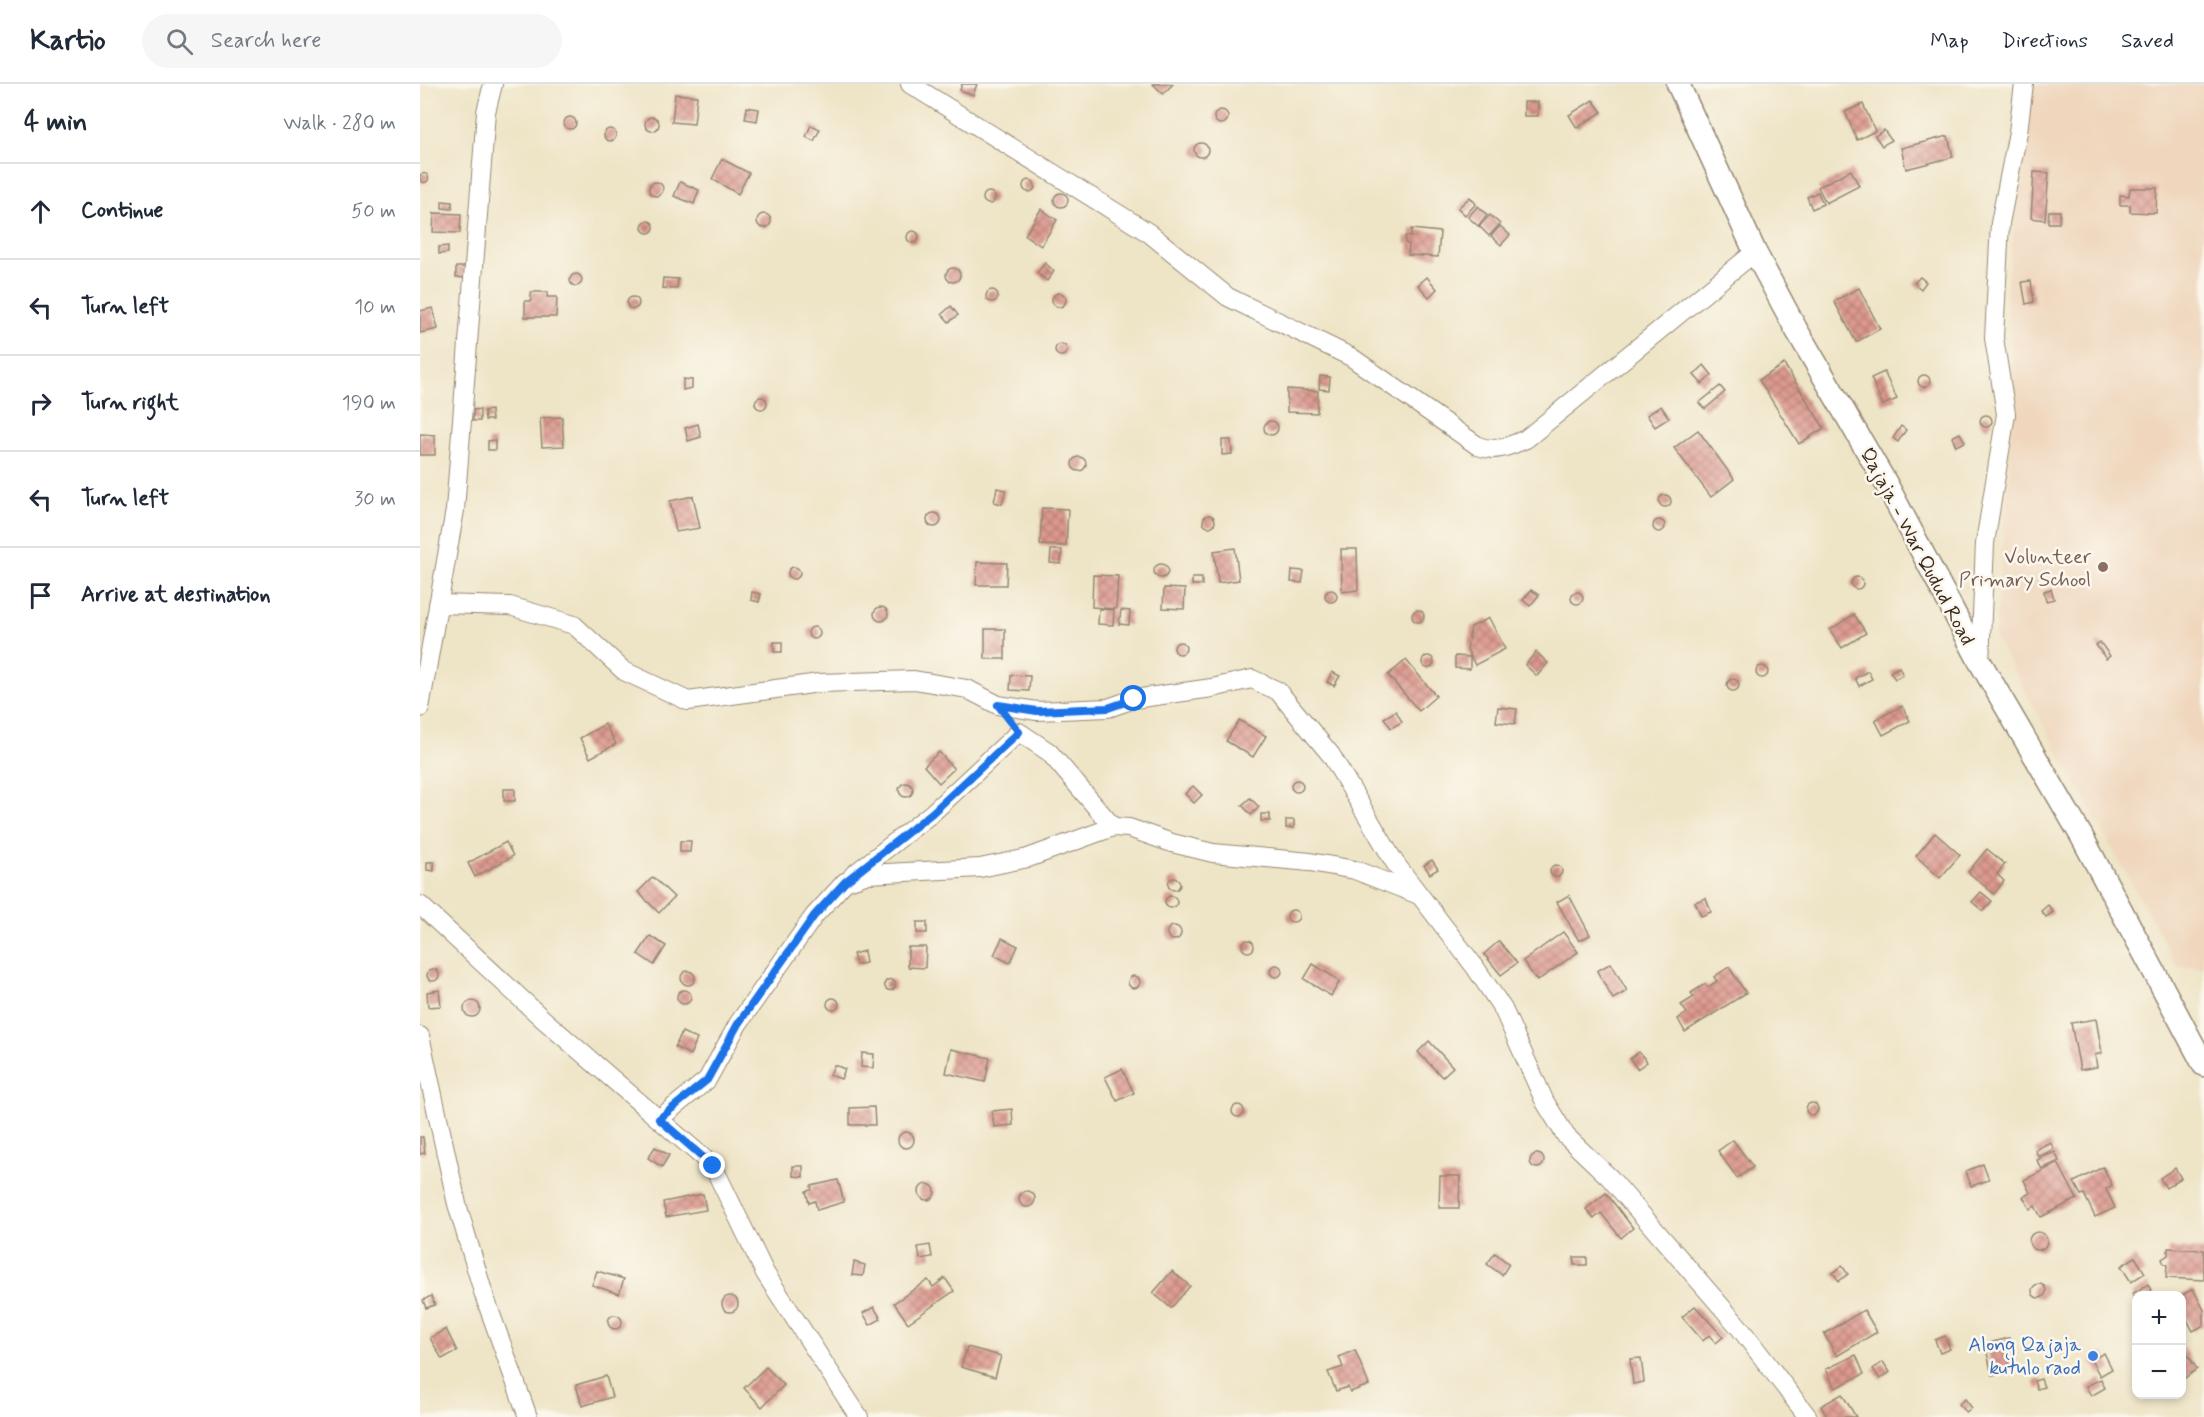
<!DOCTYPE html>
<meta charset="utf-8">
<style>
body{margin:0;font-family:Mynerve,sans-serif;background:#f6f6f7;color:#1f2937}
.controls{position:absolute;right:18px;bottom:18px;display:grid;overflow:hidden;border-radius:12px;box-shadow:0 3px 9px #0003}
.controls button{width:54px;height:54px;display:grid;place-items:center;padding:0;border:0;border-bottom:2px solid #e0e1e3;background:#fff;color:#1f2937;font:30px sans-serif}
.stop{position:absolute;width:18px;height:18px;margin:-14px;border:4px solid #1a73e8;border-radius:50%;background:#fff}
.stop.end{background:#1a73e8;border-color:#fff;box-shadow:0 2px 6px #0008}
.list{margin:0;padding:0;list-style:none}
h2{display:flex;justify-content:space-between;align-items:center;height:78px;margin:0;padding:0 24px;font-size:26px}
h2 small{font-size:20px;font-weight:400;color:#747a83}
.list li{display:grid;grid-template-columns:39px 1fr auto;gap:18px;align-items:center;box-sizing:border-box;height:96px;padding:0 24px;border-top:2px solid #e0e1e3}
.list b{display:block;font-size:22px;white-space:nowrap}
.list em{font-size:20px;font-style:normal;color:#747a83}
.icon{flex:none;width:33px;height:33px;fill:none;stroke:currentColor;stroke-width:2;stroke-linecap:round;stroke-linejoin:round}
.map{position:relative;flex:none;width:1784px;height:1333px;overflow:hidden}
header{display:flex;align-items:center;gap:36px;box-sizing:border-box;height:84px;padding:0 30px;background:#fff;border-bottom:2px solid #e0e1e3}
header strong{font-size:28px}
nav{display:flex;gap:33px;margin-inline-start:auto;font-size:21px}
.search{width:420px;height:54px;background:#f6f6f7;display:flex;align-items:center;gap:15px;box-sizing:border-box;padding:0 21px;border-radius:33px;color:#747a83;font-size:22px}
main{display:flex}
aside{flex:1;background:#fff}
.map>svg:first-child{display:block}
.built{fill:#efd6bc}
.building{fill:url(#building-cross-hatch)}
.lines{fill:none;stroke-linecap:round;stroke-linejoin:round}
.minor-casing{stroke:#948772;stroke-width:20}
.tertiary-casing{stroke:#948772;stroke-width:25}
.minor{stroke:#fff;stroke-width:18}
.tertiary{stroke:#fff;stroke-width:22}
.route{stroke:#1a73e8;stroke-width:8}
.education-dot{fill:#8d6e63;stroke:#fbf7ec;stroke-width:2}
.shop-dot{fill:#3f7fe0;stroke:#fbf7ec;stroke-width:2}
.labels{text-anchor:middle;stroke-width:5;stroke-linejoin:round;paint-order:stroke}
.street-label{font-size:20px;fill:#3b2a1e;stroke:#fbf7ec}
.education-label{font-size:20px;fill:#785e54;stroke:#fbf7ec;text-anchor:end}
.shop-label{font-size:20px;fill:#366cbe;stroke:#fbf7ec;text-anchor:end}
</style>
<header>
<strong>Kartio</strong>
<div class="search"><svg class="icon" aria-label="search" viewBox="0 0 24 24"><circle cx="10" cy="10" r="6"/><path d="M15 15l6 6"/></svg>Search here</div>
<nav><a>Map</a><a>Directions</a><a>Saved</a></nav>
</header>
<main>
<aside>
<h2>4 min<small>Walk · 280 m</small></h2>
<ul class="list">
<li><svg class="icon" aria-label="ahead" viewBox="0 0 24 24"><path d="M12 20V5M6 11l6-6 6 6"/></svg><div><b>Continue</b></div><em>50 m</em></li>
<li><svg class="icon" aria-label="left" viewBox="0 0 24 24"><path d="M17 20v-9H6M10 6l-5 5 5 5"/></svg><div><b>Turn left</b></div><em>10 m</em></li>
<li><svg class="icon" aria-label="right" viewBox="0 0 24 24"><path d="M7 20v-9h11M14 6l5 5-5 5"/></svg><div><b>Turn right</b></div><em>190 m</em></li>
<li><svg class="icon" aria-label="left" viewBox="0 0 24 24"><path d="M17 20v-9H6M10 6l-5 5 5 5"/></svg><div><b>Turn left</b></div><em>30 m</em></li>
<li><svg class="icon" aria-label="arrive" viewBox="0 0 24 24"><path d="M6 21V4h12l-3 4 3 4H6"/></svg><div><b>Arrive at destination</b></div></li>
</ul>
</aside>
<div class="map">
<svg width="1784" height="1333" viewBox="0 0 1784 1333">
<defs>
<pattern id="building-cross-hatch" width="8" height="8" patternUnits="userSpaceOnUse" patternTransform="scale(1.5)"><rect width="8" height="8" fill="#dd998f"/><path d="M0 0l8 8M0 8l8-8" fill="none" stroke="#b47d74"/></pattern>
</defs>
<rect width="100%" height="100%" fill="#fbf7ec"/>
<filter id="ink" filterUnits="userSpaceOnUse"><feTurbulence type="fractalNoise" baseFrequency=".0167" numOctaves="2"/><feDisplacementMap in="SourceGraphic" scale="12" xChannelSelector="R" yChannelSelector="G"/><feConvolveMatrix kernelMatrix="1 2 1 2 8 2 1 2 1" color-interpolation-filters="sRGB"/></filter>
<filter id="wash" filterUnits="userSpaceOnUse"><feTurbulence type="fractalNoise" baseFrequency=".008" numOctaves="4" result="noise"/><feDisplacementMap in="SourceGraphic" scale="24" xChannelSelector="R" yChannelSelector="G"/><feGaussianBlur stdDeviation="1.35" result="paint"/><feColorMatrix in="noise" values="0 0 0 0 0 0 0 0 0 0 0 0 0 0 0 0 0 1.4 0 .05"/><feComposite in="paint" operator="in"/></filter>
<g filter="url(#wash)">
<rect width="100%" height="100%" fill="#eee4c6"/>
<path class="built" d="M1614,0H1784V883H1758L1575,553L1587,412L1593,276L1586,209L1593,147Z"/>
<g id="blocks">
<g class="building">
<path d="M542,0H557L553,11L540,6Z"/>
<path d="M733,0H753L743,10Z"/>
<path d="M255,10L277,12L274,40L252,38Z"/>
<path d="M1173,16L1182,28L1157,44L1149,31Z"/>
<rect x="1104" y="18" width="14" height="14"/>
<path d="M1443,20L1455,47L1437,56L1425,28Z"/>
<path d="M327,23L339,25L337,37L325,35Z"/>
<circle cx="801" cy="33" r="7"/>
<circle cx="232" cy="40" r="7"/>
<circle cx="150" cy="39" r="6"/>
<path d="M391,41L400,45L394,57L386,53Z"/>
<circle cx="190" cy="51" r="6"/>
<path d="M1464,46L1471,56L1462,62L1455,52Z"/>
<path d="M1528,52L1533,73L1486,85L1481,64Z"/>
<circle cx="781" cy="66" r="7"/>
<path d="M302,75L329,89L318,110L292,95Z"/>
<path d="M1431,86L1439,102L1406,119L1398,103Z"/>
<path d="M1614,88L1629,89L1625,136L1611,134Z"/>
<circle cx="4" cy="94" r="4.5"/>
<circle cx="609" cy="102" r="6"/>
<circle cx="236" cy="105" r="7"/>
<path d="M260,98L279,106L274,120L254,112Z"/>
<path d="M1710,104H1737L1736,129L1710,128V121H1700V111L1709,112Z"/>
<circle cx="569" cy="114" r="6"/>
<path d="M1398,108L1403,120L1392,125L1387,113Z"/>
<circle cx="641" cy="116" r="7"/>
<path d="M1050,113L1056,120L1045,131L1038,124Z"/>
<path d="M22,117L32,118V125L22,124Z"/>
<path d="M1058,122L1067,131L1058,142L1048,133Z"/>
<path d="M621,125L637,136L621,162L605,151Z"/>
<path d="M1629,127H1640L1639,139H1628Z"/>
<path d="M14,129L41,130L40,149L13,148Z"/>
<circle cx="344" cy="137" r="7"/>
<path d="M1070,131L1080,140L1069,152L1059,142Z"/>
<circle cx="228" cy="143" r="6"/>
<path d="M1080,142L1090,151L1081,161L1071,152Z"/>
<path d="M991,145L1020,148L1018,173L988,171L989,160L985,159V152L991,153Z"/>
<circle cx="493" cy="153" r="6"/>
<path d="M28,162V169L19,170V163Z"/>
<path d="M625,179L634,187L627,197L617,189Z"/>
<path d="M36,183H45V194L36,193Z"/>
<circle cx="533" cy="191" r="7"/>
<circle cx="156" cy="196" r="6"/>
<path d="M1007,193L1017,205L1009,213L998,201Z"/>
<path d="M1500,193L1506,198L1501,205L1494,199Z"/>
<path d="M243,194L258,195L257,205L242,204Z"/>
<path d="M1611,197L1614,218L1606,220L1602,198Z"/>
<path d="M1439,204L1460,245L1436,258L1414,217Z"/>
<circle cx="572" cy="212" r="6"/>
<path d="M111,208H128L127,213H137L136,233H105V217H111Z"/>
<circle cx="639" cy="216" r="7"/>
<circle cx="213" cy="219" r="6"/>
<path d="M531,222L538,231L529,238L522,230Z"/>
<path d="M13,224L18,245L0,249V227Z"/>
<circle cx="641" cy="266" r="6"/>
<path d="M1364,280L1404,344L1379,360L1339,296Z"/>
<path d="M1284,281L1292,291L1282,300L1274,291Z"/>
<path d="M1464,288L1477,315L1463,321L1451,294Z"/>
<circle cx="1504" cy="297" r="6"/>
<path d="M900,292L910,293L909,306L899,305Z"/>
<path d="M263,295L272,296V304L263,306Z"/>
<path d="M1300,302L1305,308L1285,325L1279,319Z"/>
<path d="M867,305L898,307L897,329L867,328Z"/>
<circle cx="341" cy="319" r="6"/>
<path d="M1241,322L1249,334L1235,343L1227,331Z"/>
<path d="M60,325V337H53V326Z"/>
<path d="M71,326L72,336H65L64,327Z"/>
<circle cx="1566" cy="337" r="6"/>
<path d="M142,333L144,362L122,363L120,334Z"/>
<circle cx="851" cy="344" r="7"/>
<path d="M278,340L281,353L268,357L265,344Z"/>
<path d="M1481,342L1486,346L1478,358L1473,354Z"/>
<path d="M1278,346L1314,395L1291,413L1254,364Z"/>
<path d="M1540,349L1545,358L1536,362L1532,353Z"/>
<path d="M0,350L15,351V371H0Z"/>
<path d="M75,356V366H68V357Z"/>
<path d="M802,356H811L812,370L802,371Z"/>
<circle cx="659" cy="380" r="7"/>
<path d="M577,404L586,406L582,420L574,418Z"/>
<circle cx="1245" cy="417" r="6"/>
<path d="M273,412L280,444L256,448L250,417Z"/>
<path d="M622,424L648,425L646,462L620,461Z"/>
<circle cx="514" cy="436" r="7"/>
<circle cx="789" cy="437" r="6"/>
<circle cx="1239" cy="442" r="6"/>
<path d="M815,464L819,496L798,499L794,467Z"/>
<path d="M921,465H937L938,506L922,508Z"/>
<path d="M631,466H642L641,480L630,479Z"/>
<path d="M557,478L587,479L586,501H556Z"/>
<circle cx="741" cy="487" r="7"/>
<circle cx="374" cy="489" r="6"/>
<path d="M872,486L884,487L882,499L871,498Z"/>
<path d="M673,491L698,492L696,525L672,523Z"/>
<circle cx="1437" cy="499" r="6"/>
<rect x="772" y="494" width="10" height="7"/>
<path d="M744,504L765,505L764,525L743,524Z"/>
<path d="M1631,505L1634,515L1626,517L1624,507Z"/>
<path d="M1111,506L1119,511L1110,522L1103,516Z"/>
<circle cx="911" cy="512" r="6"/>
<path d="M332,508L341,510L339,518L331,516Z"/>
<circle cx="1157" cy="514" r="6"/>
<circle cx="461" cy="530" r="7"/>
<path d="M679,525L694,526L693,541L678,540Z"/>
<circle cx="998" cy="532" r="6"/>
<path d="M701,526L710,527L709,541L699,540Z"/>
<path d="M1434,530L1446,549L1422,564L1410,546Z"/>
<path d="M1069,534L1085,565L1055,581L1047,565L1051,543Z"/>
<circle cx="394" cy="549" r="6"/>
<rect x="565" y="545" width="20" height="30"/>
<circle cx="760" cy="564" r="6"/>
<rect x="354" y="558" width="8" height="10"/>
<path d="M1680,558L1690,572L1686,575L1676,561Z"/>
<path d="M1116,568L1128,579L1117,592L1105,581Z"/>
<path d="M1035,572L1050,573V585L1035,584Z"/>
<circle cx="1008" cy="578" r="6"/>
<path d="M986,576L1016,612L999,627L968,591Z"/>
<circle cx="1342" cy="588" r="6"/>
<path d="M1479,583L1483,591L1475,595L1470,588Z"/>
<path d="M1448,587L1452,595L1439,602L1435,594Z"/>
<path d="M912,588L920,592L914,602L907,598Z"/>
<path d="M591,591L610,592L609,607L590,606Z"/>
<circle cx="1313" cy="601" r="6"/>
<path d="M1482,622L1490,637L1463,651L1455,636Z"/>
<path d="M1078,623L1097,625L1095,640L1076,638Z"/>
<path d="M976,627L982,638L971,644L964,634Z"/>
<path d="M819,636L846,652L833,673L806,657Z"/>
<path d="M185,640L196,660L170,674L160,654Z"/>
<path d="M519,668L534,685L519,699L504,682Z"/>
<circle cx="877" cy="702" r="6"/>
<circle cx="486" cy="706" r="7"/>
<path d="M773,702L782,711L774,719L765,710Z"/>
<rect x="84" y="705" width="11" height="12"/>
<path d="M830,714L839,723L831,731L822,721Z"/>
<rect x="841" y="730" width="9" height="7"/>
<rect x="866" y="736" width="8" height="8"/>
<path d="M1515,749L1540,771L1520,794L1496,772Z"/>
<path d="M260,757H271L270,768H260Z"/>
<path d="M86,758L93,772L55,793L48,779Z"/>
<path d="M1567,765L1585,780L1577,790L1584,797L1574,810L1548,788Z"/>
<path d="M1012,776L1018,785L1010,790L1004,781Z"/>
<path d="M7,778H14V787L7,786Z"/>
<circle cx="1136" cy="787" r="6"/>
<path d="M233,793L254,813L239,829L218,808Z"/>
<circle cx="754" cy="800" r="6"/>
<path d="M1561,808L1572,817L1563,827L1552,818Z"/>
<path d="M1149,811L1170,851L1159,857L1137,818Z"/>
<circle cx="751" cy="818" r="6"/>
<path d="M1286,814L1291,828L1281,832L1275,818Z"/>
<path d="M1628,821L1633,828L1626,833L1621,827Z"/>
<circle cx="873" cy="832" r="6"/>
<rect x="497" y="838" width="10" height="11"/>
<circle cx="754" cy="849" r="7"/>
<path d="M1143,848L1158,868L1117,897L1103,877Z"/>
<path d="M230,852L246,862L234,881L218,870Z"/>
<path d="M582,854L598,862L590,879L574,871Z"/>
<circle cx="828" cy="862" r="6"/>
<path d="M1079,857L1097,879L1081,891L1064,870Z"/>
<path d="M488,863H506L505,884L488,883Z"/>
<path d="M444,867L446,879L436,881L433,870Z"/>
<path d="M1191,879L1207,907L1193,915L1177,887Z"/>
<path d="M893,880L920,897L911,912L884,895Z"/>
<circle cx="856" cy="887" r="6"/>
<path d="M1309,883L1326,909L1265,948L1258,935L1267,929L1261,921L1274,913L1271,909L1285,900L1288,903L1297,897L1294,893Z"/>
<circle cx="13" cy="891" r="6"/>
<circle cx="268" cy="894" r="7"/>
<circle cx="714" cy="898" r="6"/>
<circle cx="470" cy="901" r="5.5"/>
<circle cx="264" cy="913" r="7"/>
<path d="M19,906L21,922L8,923L7,908Z"/>
<circle cx="413" cy="920" r="6"/>
<circle cx="52" cy="925" r="8"/>
<path d="M1676,935L1682,969L1675,971L1677,983L1660,986L1651,939Z"/>
<path d="M262,948L277,955L270,971L255,963Z"/>
<path d="M1009,957L1033,983L1022,993L998,968Z"/>
<path d="M531,965L570,974L565,998L526,989Z"/>
<path d="M1219,968L1227,978L1217,985L1210,975Z"/>
<path d="M442,969L454,970L453,984L441,983Z"/>
<path d="M414,981L425,985L421,995L410,991Z"/>
<path d="M702,985L714,1009L697,1017L685,993Z"/>
<circle cx="1392" cy="1025" r="6"/>
<circle cx="818" cy="1027" r="6"/>
<path d="M454,1023L455,1041H430V1024Z"/>
<path d="M592,1025L593,1041L574,1043L572,1027Z"/>
<circle cx="486" cy="1056" r="8"/>
<path d="M0,1053H3L5,1069L0,1070Z"/>
<path d="M1313,1056L1333,1083L1317,1094L1298,1067Z"/>
<path d="M1630,1058L1634,1065L1619,1073L1615,1066Z"/>
<path d="M235,1063L249,1071L242,1083L228,1074Z"/>
<path d="M1635,1068L1639,1077L1622,1085L1617,1076Z"/>
<circle cx="1117" cy="1077" r="7"/>
<path d="M1638,1079L1657,1115L1621,1133L1615,1122L1610,1125L1603,1113L1610,1109L1604,1096Z"/>
<path d="M1563,1080L1569,1096L1551,1102L1546,1087Z"/>
<path d="M373,1082H383V1093L373,1092Z"/>
<path d="M1683,1083L1692,1101L1686,1105L1695,1124L1675,1133L1664,1110L1661,1111L1654,1098Z"/>
<path d="M1755,1084L1761,1094L1746,1104L1740,1094Z"/>
<path d="M1020,1092H1040L1039,1124H1019Z"/>
<path d="M418,1096L424,1118L397,1126L395,1117L389,1119L386,1107L392,1106L391,1102Z"/>
<circle cx="507" cy="1108" r="8"/>
<circle cx="607" cy="1115" r="8"/>
<path d="M1186,1109L1213,1144L1201,1154L1181,1129L1174,1135L1166,1125Z"/>
<path d="M283,1110L286,1126L246,1133L243,1118Z"/>
<circle cx="1618" cy="1157" r="9"/>
<path d="M510,1161L512,1173L500,1175L498,1163Z"/>
<path d="M1748,1164L1784,1166V1196L1746,1194L1747,1181L1744,1180L1742,1175L1748,1171Z"/>
<path d="M1075,1169L1089,1180L1082,1191L1067,1180Z"/>
<rect x="1154" y="1173" width="13" height="8"/>
<path d="M1715,1173L1725,1189L1711,1198L1701,1182Z"/>
<path d="M434,1178L445,1181L443,1192L432,1191Z"/>
<path d="M1422,1182L1428,1190L1419,1197L1413,1189Z"/>
<path d="M177,1187L204,1195L199,1210L172,1201Z"/>
<path d="M752,1187L770,1202L751,1224L733,1209Z"/>
<path d="M525,1194L534,1207L488,1239L474,1219L508,1196L513,1203Z"/>
<path d="M1728,1200L1734,1212H1716V1218L1712,1210Z"/>
<circle cx="1619" cy="1207" r="7"/>
<path d="M1773,1205L1784,1226V1241L1773,1247L1762,1226V1211Z"/>
<path d="M11,1212L15,1221L6,1224L3,1216Z"/>
<circle cx="310" cy="1220" r="8"/>
<path d="M1275,1222L1303,1253L1296,1259L1289,1251L1283,1257L1262,1233Z"/>
<path d="M454,1223L461,1235L450,1241L443,1229Z"/>
<path d="M1444,1226L1457,1248L1417,1272L1404,1250Z"/>
<circle cx="195" cy="1238" r="7"/>
<path d="M26,1245L37,1267L22,1275L10,1254Z"/>
<path d="M1525,1252L1530,1265L1520,1269L1515,1256Z"/>
<path d="M1589,1254L1597,1285L1572,1291L1565,1260Z"/>
<path d="M1762,1262L1777,1285L1762,1296Z"/>
<path d="M547,1263L581,1272L575,1293L541,1283Z"/>
<path d="M935,1266L949,1301L930,1308L928,1303L916,1307L908,1288L923,1283L919,1273Z"/>
<path d="M1684,1269L1692,1285L1680,1292L1671,1276Z"/>
<path d="M1436,1271L1444,1290L1415,1304L1406,1285Z"/>
<path d="M1221,1274L1224,1298L1213,1300L1210,1275Z"/>
<path d="M1463,1278L1470,1288L1460,1295L1453,1285Z"/>
<path d="M346,1283L364,1301L342,1323L324,1304Z"/>
<path d="M186,1292L192,1313L162,1322L156,1301Z"/>
<path d="M1621,1295L1624,1303L1617,1305L1614,1297Z"/>
<path d="M1681,1295L1685,1304L1671,1312L1666,1302Z"/>
<path d="M1422,1310L1436,1333H1407L1401,1322Z"/>
<path d="M1545,1315L1552,1324L1546,1328L1539,1320Z"/>
</g>
</g>
</g>
<g filter="url(#ink)">
<use href="#blocks" fill-opacity="0" stroke="#948772" stroke-width="1.5"/>
<g class="lines">
<g class="minor-casing">
<g id="minor">
<path d="M490,0L729,149L808,213L931,273L1058,362C1076,369 1089,362 1106,355L1335,168"/>
<path d="M18,520L90,522L154,541L204,587L268,617L399,599L494,596L547,605L578,621L617,627L688,624L714,615L792,604L832,595L858,607L911,671L975,779L1055,883L1083,925L1125,1018L1146,1052L1190,1094L1319,1243L1388,1333"/>
<path d="M1560,578L1565,459L1586,330L1574,254L1580,139L1598,48L1604,0"/>
<path d="M0,624L35,426L66,28L73,0"/>
<path d="M433,791L512,729L599,648L629,668L693,743"/>
<path d="M0,821L124,936L293,1082L345,1189L439,1333"/>
<path d="M0,952L37,1120L64,1211L108,1333"/>
<path d="M239,1035L287,996L318,940L394,832L425,798L448,790L560,784L608,774L693,743L709,744L752,759L793,769L890,778L935,786L999,811"/>
</g>
</g>
<g class="tertiary-casing">
<path id="tertiary" d="M1258,0L1335,168L1376,245L1467,401L1560,578L1662,753L1784,981"/>
</g>
<use href="#minor" class="minor"/>
<use href="#tertiary" class="tertiary"/>
</g>
</g>
<g class="lines" filter="url(#ink)">
<path class="route" d="M293,1082L239,1035L287,996L318,940L394,832L425,798L512,729L599,648L578,621L617,627L688,624L714,615"/>
</g>
<circle class="education-dot" cx="1683" cy="483" r="6"/>
<circle class="shop-dot" cx="1673" cy="1272" r="6"/>
<g class="labels">
<g class="street-label">
<text transform="translate(1498 462) rotate(62)" y="7">Qajaja - War Qudud Road</text>
</g>
<g class="education-label">
<text x="1671" y="479">Volunteer<tspan x="1671" dy="23">Primary School</tspan></text>
</g>
<g class="shop-label">
<text x="1661" y="1267">Along Qajaja<tspan x="1661" dy="23">kutulo raod</tspan></text>
</g>
</g>
</svg>
<div class="controls">
<button>+</button>
<button>−</button>
</div>
<div class="stop" style="left:714px;top:615px"></div>
<div class="stop end" style="left:293px;top:1082px"></div>
</div>
</main>
